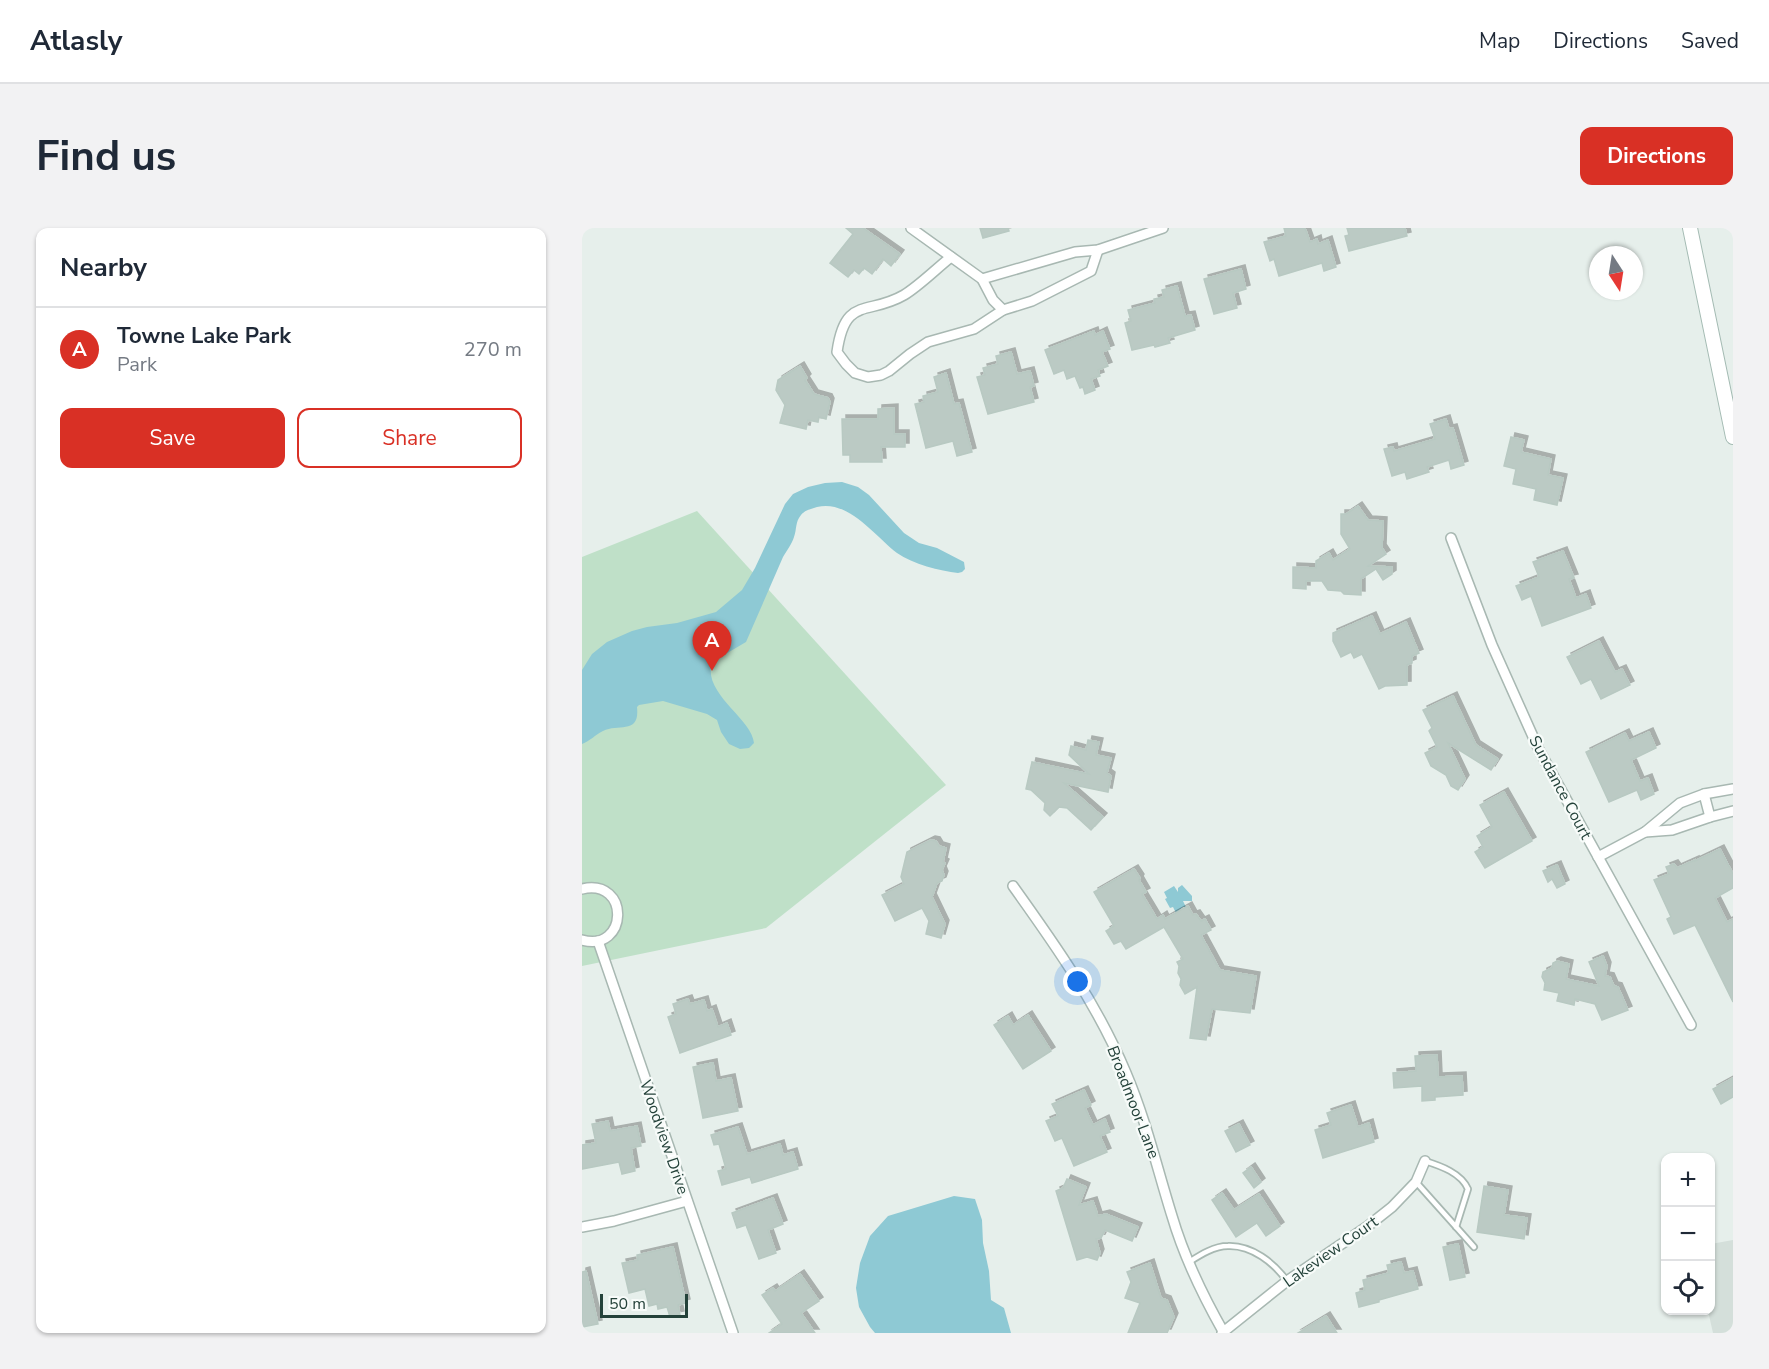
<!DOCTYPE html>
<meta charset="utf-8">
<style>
body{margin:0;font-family:"Nunito Sans",sans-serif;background:#f2f2f3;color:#1f2937}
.controls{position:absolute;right:18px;bottom:18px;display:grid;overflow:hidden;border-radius:12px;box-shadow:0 2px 4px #0004}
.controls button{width:54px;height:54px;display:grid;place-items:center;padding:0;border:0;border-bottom:2px solid #e0e1e3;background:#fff;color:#1f2937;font:30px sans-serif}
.compass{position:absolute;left:1007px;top:18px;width:54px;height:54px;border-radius:50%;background:#fff;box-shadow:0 2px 4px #0004;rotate:168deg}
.scale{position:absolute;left:18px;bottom:15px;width:88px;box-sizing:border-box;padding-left:6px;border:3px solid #24423a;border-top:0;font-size:16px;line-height:21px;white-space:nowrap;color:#24423a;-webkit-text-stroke:4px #f7fbf9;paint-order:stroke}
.you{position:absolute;left:496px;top:754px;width:21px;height:21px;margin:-15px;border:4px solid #fff;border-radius:50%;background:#1a73e8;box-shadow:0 0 0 9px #1a73e833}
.badge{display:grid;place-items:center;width:39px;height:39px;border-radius:50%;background:#d93025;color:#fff;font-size:20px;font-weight:700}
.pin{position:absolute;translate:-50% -50px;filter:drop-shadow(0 2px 3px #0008)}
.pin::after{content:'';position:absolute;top:32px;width:21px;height:18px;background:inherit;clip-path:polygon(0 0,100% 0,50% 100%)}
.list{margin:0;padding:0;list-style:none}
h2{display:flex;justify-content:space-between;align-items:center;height:78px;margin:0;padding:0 24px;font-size:26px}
h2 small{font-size:20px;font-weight:400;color:#747a83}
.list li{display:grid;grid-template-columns:39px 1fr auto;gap:18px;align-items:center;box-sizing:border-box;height:84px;padding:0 24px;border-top:2px solid #e0e1e3}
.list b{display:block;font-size:22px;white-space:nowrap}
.list p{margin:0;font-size:20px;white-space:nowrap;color:#747a83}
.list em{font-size:20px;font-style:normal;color:#747a83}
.actions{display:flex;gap:12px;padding:18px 24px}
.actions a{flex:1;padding:14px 0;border:2px solid #d93025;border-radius:12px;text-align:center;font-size:21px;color:#d93025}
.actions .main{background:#d93025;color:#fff}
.icon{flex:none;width:33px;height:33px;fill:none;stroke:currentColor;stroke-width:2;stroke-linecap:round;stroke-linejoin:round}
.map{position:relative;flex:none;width:1151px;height:1105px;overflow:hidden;border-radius:12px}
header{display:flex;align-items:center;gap:36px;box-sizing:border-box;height:84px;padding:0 30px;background:#fff;border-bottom:2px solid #e0e1e3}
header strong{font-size:28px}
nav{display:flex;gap:33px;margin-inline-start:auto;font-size:21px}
.intro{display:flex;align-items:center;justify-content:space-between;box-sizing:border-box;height:144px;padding:0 36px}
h1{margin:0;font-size:42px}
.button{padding:15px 27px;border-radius:12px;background:#d93025;color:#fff;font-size:21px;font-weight:700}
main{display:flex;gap:36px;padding:0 36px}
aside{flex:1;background:#fff;border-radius:12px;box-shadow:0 2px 4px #0004}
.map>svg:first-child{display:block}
.built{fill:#d4dfda}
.green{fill:#bfe0c8}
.water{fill:#8ec9d4}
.building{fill:#bbcac4;stroke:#b8c9c2;stroke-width:1.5;filter:url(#shadow)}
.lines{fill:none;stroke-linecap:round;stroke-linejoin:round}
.service-casing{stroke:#a8b8b2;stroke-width:8}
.minor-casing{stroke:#a8b8b2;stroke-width:12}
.secondary-casing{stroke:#a4bbb3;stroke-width:16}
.service{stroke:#fff;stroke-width:4.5}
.minor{stroke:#fff;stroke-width:9}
.secondary{stroke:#fff;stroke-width:14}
.labels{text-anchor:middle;stroke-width:4.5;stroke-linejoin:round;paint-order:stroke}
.street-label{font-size:16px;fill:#24423a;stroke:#f7fbf9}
</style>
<header>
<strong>Atlasly</strong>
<nav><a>Map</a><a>Directions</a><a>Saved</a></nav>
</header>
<div class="intro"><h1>Find us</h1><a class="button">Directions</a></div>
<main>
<aside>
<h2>Nearby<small></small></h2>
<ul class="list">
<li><span class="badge">A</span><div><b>Towne Lake Park</b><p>Park</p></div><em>270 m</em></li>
</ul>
<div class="actions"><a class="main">Save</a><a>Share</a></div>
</aside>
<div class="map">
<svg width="1151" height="1105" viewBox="0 0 1151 1105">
<defs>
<filter id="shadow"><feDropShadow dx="4" dy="-4" stdDeviation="0" flood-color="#0004"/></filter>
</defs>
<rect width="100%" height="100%" fill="#e6efeb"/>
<path class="built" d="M1151,1012V1105H1131L1126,1083L1128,1082L1129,1016Z"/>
<path class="green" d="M115,283L364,557L184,700L0,738V329Z"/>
<g class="water">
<path d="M260,254L276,259L287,267L322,305L337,315L355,320L382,334L383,341L380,344L376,345C358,343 331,336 315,325C293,308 266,271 235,279C229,281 223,282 219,287C213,294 215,301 212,309C210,316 205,322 201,329L164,414L130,434C120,466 170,490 172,515L167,520L158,521L147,516L139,504L135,492L125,486L81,473L57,477L55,479C58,507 37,495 21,503C13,507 8,513 0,516V442L10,426L25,414L50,403L65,399L95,395L134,384L160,362L173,340L203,276L211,266L226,259L243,255Z"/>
<path d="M600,657L610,668V673H601L604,679H601L594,685L591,679L588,680L583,671L585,670L582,664L592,658L596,664V660Z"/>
<path d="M372,968L393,971L400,992L401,1015L407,1043L409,1072L422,1080L429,1105H293L288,1099L277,1079L274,1060L278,1035L288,1008L306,988Z"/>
</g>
<g class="building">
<path d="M264,0H281L318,26L309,38L301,31L290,46L282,40L277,46L272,42L266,49L248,35L271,6Z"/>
<path d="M398,0H426L427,3L401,10Z"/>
<path d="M702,0H723L728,14L735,11L736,16L746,12L754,39L742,43L740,35L697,48L692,31L688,33L682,14L704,8Z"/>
<path d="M765,0H823L825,8L767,23L763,8L767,7Z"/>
<path d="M659,41L664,61L651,65L655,80L632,86L622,51Z"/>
<path d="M595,58L603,88L609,87L613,102L586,110L588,115L573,119L572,117L550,122L543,95L549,93L546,82L573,75L572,71L582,69L580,62Z"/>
<path d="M512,103L513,107L521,103L528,121L520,124L526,138L516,142L518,148L509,151L513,162L503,166L501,159L498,160L493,148L485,151L482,142L472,146L463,122Z"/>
<path d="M429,124L435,146L448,143L452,158L448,159L452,174L406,186L395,149L403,147L401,140L416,136L414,128Z"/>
<path d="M218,138L225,150L223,152L232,166L246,170L248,174L244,191L237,189L236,194L226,192L224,201L198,195L203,177L194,162L196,152Z"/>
<path d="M364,145L372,176L377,175L390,224L375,228L371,213L344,220L333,176L342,174L341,168L356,164L352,149Z"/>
<path d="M312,180V206H323V219H299L300,234H268V227H261L260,191H296V181Z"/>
<path d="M864,191L867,201L871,200L882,237L869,241L867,232L845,239L847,244L825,251L823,244L810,248L802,221L811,219L812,223L853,211L848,196Z"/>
<path d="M929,209L942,212L939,224L969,231L966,247L981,250L975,277L952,272L954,261L931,256L934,241L922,238Z"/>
<path d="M776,278L786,292L801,293L800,320L804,326L786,338L810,339V346L801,352L794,341L779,351V367L762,366L759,363L746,362L740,353H724V361L711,360V339L734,340V333L747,325L751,332L768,321L759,306V286H764Z"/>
<path d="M981,323L992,350L987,351L994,370L1004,366L1009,380L960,398L949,368L940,372L934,358L957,349L951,334Z"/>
<path d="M790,388L798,406L824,394L837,425L830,428V435L825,437V457L803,458L797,461L780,426L772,430L769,424L759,429L751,413V405Z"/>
<path d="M1017,413L1033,444L1040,441L1048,457L1019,471L1009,451L999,456L985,429Z"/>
<path d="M871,468L894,517L916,531L909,542L866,515L883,551L876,562L869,558L864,547L849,538L843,525L855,519L847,503L850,500L841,482Z"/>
<path d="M1067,504L1074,520L1049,532L1058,553L1066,550L1072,566L1059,572L1055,562L1027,574L1004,524L1043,505L1047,513Z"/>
<path d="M506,512L517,514L514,527L529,530L525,545L529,548L526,564L482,555L521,589L509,602L485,580L477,579L468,588L462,582L463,575L449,562L444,561L450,534L507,546L487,527L489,518L504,522Z"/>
<path d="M922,564L950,613L903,640L893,624L901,619L895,608L910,599L898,577Z"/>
<path d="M349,612L354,613L357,618L364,620L361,634L363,635L360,642L362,647L360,653L355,655L350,669L363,696L359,710L344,706L347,693L340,680L313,693L300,667L322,656L319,649L325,624Z"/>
<path d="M1138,621L1151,646V660L1133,670L1145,694L1151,691V774L1113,697L1092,706L1085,691L1089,689L1072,652L1087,646L1084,639L1092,636L1095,640L1113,632V633Z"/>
<path d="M975,637L983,656L975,660L970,651L966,654L961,643Z"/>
<path d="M552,641L558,650L557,652L564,664L560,666L575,691L581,687L583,691L606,678L611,687L614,686L619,693L623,691L629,702L619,707L638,742L674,748L668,785L630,781L624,812L608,810L615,759L603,766L598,757L599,751L596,745L597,738L595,734L601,731L582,699L544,721L539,713L532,716L524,703L532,698L512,664Z"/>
<path d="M1021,728L1025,738L1023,748L1028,749L1032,758L1036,759L1046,782L1020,792L1013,776L993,771L992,777L975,773L977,765L962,762L963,755L960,749L961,744L970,740L971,735L975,733L987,736L984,751L1017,758L1007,734Z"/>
<path d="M106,771L108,776L122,772L125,783L130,781L136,799L145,795L149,807L98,825L86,789L94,786L91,776Z"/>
<path d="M446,787L469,823L441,841L412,797L426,788L431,797Z"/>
<path d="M855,827L856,849L880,848L881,867L853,869V872L840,873V858L812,860L811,845L834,843L833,828Z"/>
<path d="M131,835L134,853L149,850L156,883L121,890L111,839Z"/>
<path d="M1151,850V869L1139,876L1131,861Z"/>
<path d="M502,862L509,877L503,880L511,897L523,891L528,904L518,908L525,924L492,938L480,910L473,913L464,893L476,888L470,876Z"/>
<path d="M769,877L776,899L787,895L792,914L741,930L733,902L749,897L745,885Z"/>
<path d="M26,893L28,903L55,898L59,918L49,920L53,943L40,946L37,934L0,941V917L14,915L10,896Z"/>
<path d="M657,896L668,917L654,924L643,903Z"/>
<path d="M156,899L165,926L198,916L201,927L211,924L216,941L170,955L168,949L140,957L136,943L144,941L137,916L132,917L129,907Z"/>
<path d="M669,939L679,954L672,960L661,945Z"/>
<path d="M485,951L504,959L497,977L511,973L516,988L524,986L556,999L550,1013L523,1002L519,1010L514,1011L518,1025L515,1032L505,1029L495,1032L474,963L481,960Z"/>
<path d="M902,958L926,962L922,987L945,990L942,1011L895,1004Z"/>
<path d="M640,965L652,982L677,966L698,998L684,1008L675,995L654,1009L630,972Z"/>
<path d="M191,970L201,996L186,1002L194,1025L177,1031L164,997L155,1000L150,985Z"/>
<path d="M876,1016L883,1049L868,1052L861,1019Z"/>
<path d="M91,1019L104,1075L96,1077L98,1087L88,1089L85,1079L76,1081L75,1076L67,1078L63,1061L47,1065L40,1035L56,1032L55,1027Z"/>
<path d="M819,1034L822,1045L831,1043L836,1061L797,1072V1074L777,1079L774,1065L783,1062L781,1052L807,1045L805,1037Z"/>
<path d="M568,1035L579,1070L585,1072L592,1089L585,1105H546L558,1075L543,1070L549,1054L545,1044Z"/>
<path d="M4,1043L16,1096L0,1099V1044Z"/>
<path d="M218,1046L237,1073L219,1085L233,1105H187L200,1096L180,1067L191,1060L193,1063Z"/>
<path d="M744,1088L755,1105H716Z"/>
</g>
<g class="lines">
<g class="service-casing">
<g id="service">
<path d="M843,933C859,938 879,945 886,961L874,999"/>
<path d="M834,954L892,1019"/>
<path d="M607,1034C618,1027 632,1018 646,1018C670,1017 692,1035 705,1053"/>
</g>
</g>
<g class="minor-casing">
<g id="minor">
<path d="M329,0L400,51L411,72L421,82"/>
<path d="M369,29C355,40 337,58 322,67C286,88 263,67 255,124L264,136L273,145L286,149L299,147L307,143L328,126L346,114L392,101L421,82L450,73L509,43L516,22"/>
<path d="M400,51L493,24L516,22L581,0"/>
<path d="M869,310L910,417L957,522L1109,797"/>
<path d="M1122,566L1128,589"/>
<path d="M1063,604L1090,602L1128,589L1151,583"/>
<path d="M1016,629L1063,604L1098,575L1122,566L1151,561"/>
<path d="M431,658C474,718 515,776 544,845C564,892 575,940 590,988C602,1029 621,1068 642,1105"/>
<path d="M0,661C49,650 46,725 0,712"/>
<path d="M16,713L151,1105"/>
<path d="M0,999L32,993L105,973"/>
<path d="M640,1105L705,1053L786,998L810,979L834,954L843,933"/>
</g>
</g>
<g class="secondary-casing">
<path id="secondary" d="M1108,0L1151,209"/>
</g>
<use href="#service" class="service"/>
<use href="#minor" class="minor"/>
<use href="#secondary" class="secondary"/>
</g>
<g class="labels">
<g class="street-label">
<text transform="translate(979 559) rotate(62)" y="6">Sundance Court</text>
<text transform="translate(552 874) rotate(69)" y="6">Broadmoor Lane</text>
<text transform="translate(83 909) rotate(71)" y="6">Woodview Drive</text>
<text transform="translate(748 1023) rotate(-35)" y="6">Lakeview Court</text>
</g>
</g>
</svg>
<div class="controls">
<button>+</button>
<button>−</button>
<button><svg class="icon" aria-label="locate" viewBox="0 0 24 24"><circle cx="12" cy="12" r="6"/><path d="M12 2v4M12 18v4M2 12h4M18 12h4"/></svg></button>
</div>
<svg class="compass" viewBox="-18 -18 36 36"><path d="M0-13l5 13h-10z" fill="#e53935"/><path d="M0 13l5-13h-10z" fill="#747a83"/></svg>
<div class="scale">50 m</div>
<div class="you"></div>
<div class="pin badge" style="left:130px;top:443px">A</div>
</div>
</main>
